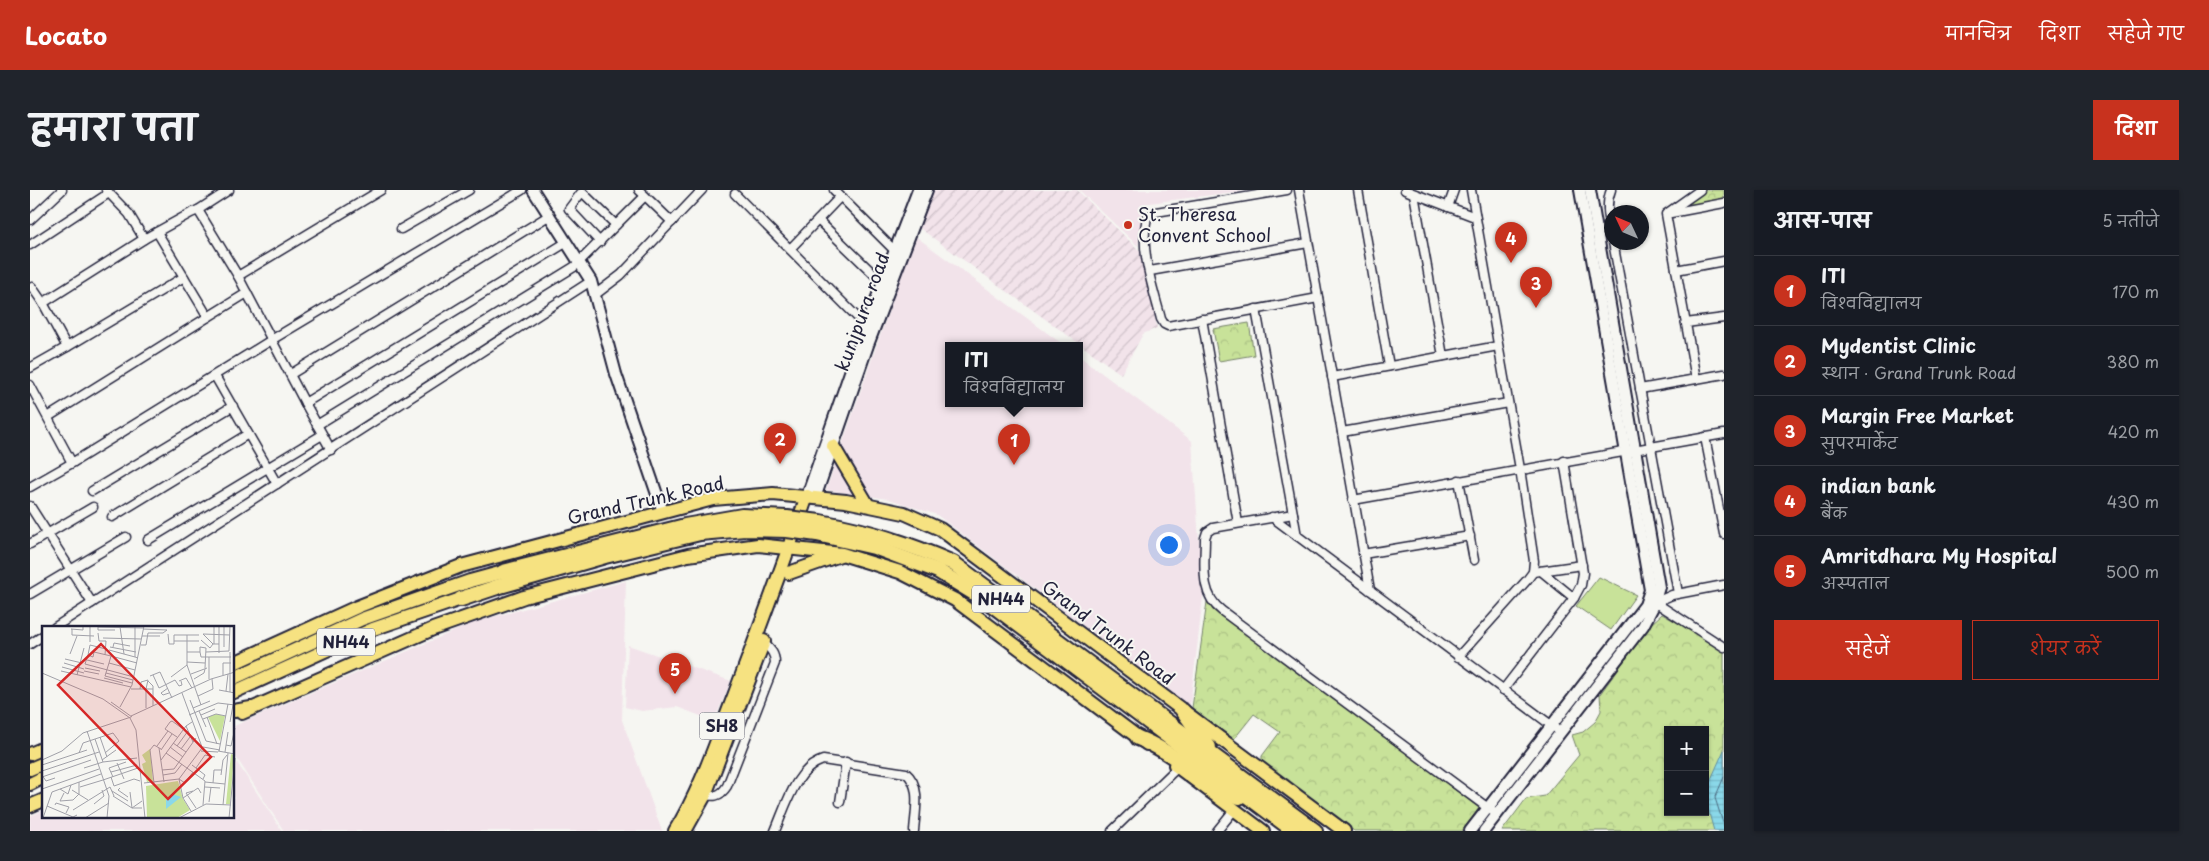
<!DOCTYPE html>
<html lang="hi">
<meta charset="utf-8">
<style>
body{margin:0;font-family:"Playpen Sans","Playpen Sans Deva",sans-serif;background:#20242c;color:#f1f3f6}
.controls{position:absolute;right:15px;bottom:15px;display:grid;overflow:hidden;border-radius:0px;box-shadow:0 1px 4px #0004}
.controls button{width:45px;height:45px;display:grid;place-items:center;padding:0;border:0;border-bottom:1px solid #363941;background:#171b24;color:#f1f3f6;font:25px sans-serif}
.compass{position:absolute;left:1574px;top:15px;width:45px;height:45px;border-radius:50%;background:#171b24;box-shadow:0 1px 4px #0004;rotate:314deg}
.you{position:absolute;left:1138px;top:354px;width:18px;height:18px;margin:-12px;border:4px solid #fff;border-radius:50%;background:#1a73e8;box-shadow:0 0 0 8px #1a73e833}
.badge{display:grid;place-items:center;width:32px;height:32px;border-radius:50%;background:#c8321e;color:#fff;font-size:16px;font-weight:700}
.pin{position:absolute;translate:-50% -41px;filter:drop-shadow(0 1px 2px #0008)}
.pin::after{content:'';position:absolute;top:26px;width:18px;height:15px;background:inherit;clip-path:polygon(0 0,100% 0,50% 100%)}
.popup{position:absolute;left:915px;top:152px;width:138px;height:65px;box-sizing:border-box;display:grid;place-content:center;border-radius:0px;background:#171b24;filter:drop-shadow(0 1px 4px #0005);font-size:16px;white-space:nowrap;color:#9ea1a6}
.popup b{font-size:19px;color:#f1f3f6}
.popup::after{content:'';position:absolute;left:50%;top:100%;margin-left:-10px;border:10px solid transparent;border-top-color:#171b24}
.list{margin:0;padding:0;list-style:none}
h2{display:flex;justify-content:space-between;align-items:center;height:65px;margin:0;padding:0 20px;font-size:21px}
h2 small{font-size:16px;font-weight:400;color:#9ea1a6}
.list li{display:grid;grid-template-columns:32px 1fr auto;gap:15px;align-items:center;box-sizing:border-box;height:70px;padding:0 20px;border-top:1px solid #363941}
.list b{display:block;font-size:19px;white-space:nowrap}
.list p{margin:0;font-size:16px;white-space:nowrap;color:#9ea1a6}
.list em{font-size:16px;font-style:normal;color:#9ea1a6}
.actions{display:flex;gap:10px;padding:15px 20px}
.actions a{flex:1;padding:11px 0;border:1px solid #c8321e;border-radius:0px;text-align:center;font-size:18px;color:#c8321e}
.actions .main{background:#c8321e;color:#fff}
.map{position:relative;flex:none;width:1694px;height:641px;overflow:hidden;border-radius:0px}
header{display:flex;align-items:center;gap:30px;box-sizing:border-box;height:70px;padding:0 25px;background:#c8321e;color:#fff}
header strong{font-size:24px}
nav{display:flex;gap:28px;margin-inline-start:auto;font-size:18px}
.intro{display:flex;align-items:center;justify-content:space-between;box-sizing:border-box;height:120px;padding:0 30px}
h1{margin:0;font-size:35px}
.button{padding:12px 22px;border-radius:0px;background:#c8321e;color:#fff;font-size:18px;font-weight:700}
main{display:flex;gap:30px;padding:0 30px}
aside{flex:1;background:#171b24;border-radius:0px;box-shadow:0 1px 4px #0004}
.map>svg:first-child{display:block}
.built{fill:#f2e3ea}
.industrial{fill:url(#industrial-furrows)}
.forest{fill:url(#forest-crowns);stroke:#75826a;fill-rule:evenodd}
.pitch{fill:#c8e299;stroke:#75826a}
.water{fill:url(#water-rules);stroke:#608fa3}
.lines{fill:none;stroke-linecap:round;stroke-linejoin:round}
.shore{stroke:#4c6b81;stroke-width:1}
.minor-casing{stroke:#22223b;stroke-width:11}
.tertiary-casing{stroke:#22223b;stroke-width:14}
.primary-casing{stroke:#22223b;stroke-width:16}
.trunk-casing{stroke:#22223b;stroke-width:16}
.motorway-casing{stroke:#22223b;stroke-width:18}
.minor{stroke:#f6f6f2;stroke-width:8}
.tertiary{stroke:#f6f6f2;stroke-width:10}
.primary{stroke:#f6e281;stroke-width:12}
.trunk{stroke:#f6e281;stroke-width:12}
.motorway{stroke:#f6e281;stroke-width:14}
.motorway-bridge-casing{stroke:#22223b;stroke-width:18;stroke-linecap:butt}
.motorway-bridge{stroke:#f6e281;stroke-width:14}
.poi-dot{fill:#c8321e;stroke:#f6f6f2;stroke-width:2}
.labels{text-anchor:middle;stroke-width:4;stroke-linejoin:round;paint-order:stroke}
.shield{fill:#f6f6f2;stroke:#626272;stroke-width:1}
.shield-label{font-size:16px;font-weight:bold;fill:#22223b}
.poi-label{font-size:18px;fill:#22223b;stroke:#f6f6f2;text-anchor:start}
.street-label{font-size:18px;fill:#22223b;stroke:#f6f6f2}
.inset-road{fill:none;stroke:#a1a1a9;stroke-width:1}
.view{fill:#d62828;fill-opacity:0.15;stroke:#d62828;stroke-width:2.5}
.inset-edge{fill:none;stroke:#22223b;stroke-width:2.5}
</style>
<header>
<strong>Locato</strong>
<nav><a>मानचित्र</a><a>दिशा</a><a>सहेजे गए</a></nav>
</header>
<div class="intro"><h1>हमारा पता</h1><a class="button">दिशा</a></div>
<main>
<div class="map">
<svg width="1694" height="641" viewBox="0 0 1694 641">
<defs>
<pattern id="industrial-furrows" width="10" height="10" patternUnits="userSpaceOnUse" patternTransform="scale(1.25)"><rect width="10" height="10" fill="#f2e3ea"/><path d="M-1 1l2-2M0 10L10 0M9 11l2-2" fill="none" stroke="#cfc2ca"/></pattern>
<pattern id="forest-crowns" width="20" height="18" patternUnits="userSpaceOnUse" patternTransform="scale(1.25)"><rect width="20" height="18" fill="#c8e299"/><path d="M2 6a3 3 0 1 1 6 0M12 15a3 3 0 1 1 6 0" fill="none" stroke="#acc285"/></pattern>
<pattern id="water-rules" width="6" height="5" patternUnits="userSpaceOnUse" patternTransform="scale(1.25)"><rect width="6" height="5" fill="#8ad8e9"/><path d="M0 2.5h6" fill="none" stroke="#77b9c9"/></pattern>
</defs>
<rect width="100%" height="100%" fill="#f6f6f2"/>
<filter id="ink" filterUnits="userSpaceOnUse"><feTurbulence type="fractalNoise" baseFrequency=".02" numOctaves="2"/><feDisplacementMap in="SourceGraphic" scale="10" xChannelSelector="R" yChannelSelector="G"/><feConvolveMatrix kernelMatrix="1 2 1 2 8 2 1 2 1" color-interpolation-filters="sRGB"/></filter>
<g filter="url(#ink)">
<g class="built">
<path d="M1049,0H1220L1112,14L1108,56Z"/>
<path d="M885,46L1035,156H919V214H1049V166L1162,251L1173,407L1160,516L907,325L859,309L796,300Z"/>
<path d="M596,391L592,530L632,641H254L204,564V536L445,432Z"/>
<path d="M598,455L701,491L684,531L647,517L612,521L595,517Z"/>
<path d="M204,568L252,641H0V626L14,620V627H204Z"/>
</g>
<path class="industrial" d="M902,0H1047L1110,61L1116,78L1127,138L1113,144L1091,184L888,37Z"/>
<g class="forest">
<path d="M1675,0H1694V9L1648,19Z"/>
<path d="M1219,133L1224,165L1189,171L1183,139Z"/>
<path d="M1177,412L1449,618L1432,641H1324L1232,573V566L1250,542L1224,524L1204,549L1162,518Z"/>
<path d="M1632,424L1694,459V641H1472L1496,609L1515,606L1549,565L1542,545L1553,542L1565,532L1571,521L1570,504L1621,434ZM1638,540H1675V622H1638Z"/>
</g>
<path class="pitch" d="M1569,387L1606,405L1581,440L1546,416Z"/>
<path class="water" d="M1694,560V641H1684L1676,612L1678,596Z"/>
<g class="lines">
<path class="shore" d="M1694,587L1685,608L1694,636"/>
<g class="minor-casing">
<g id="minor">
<path d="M76,0L99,24L114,49"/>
<path d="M609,0L642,32"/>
<path d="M804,0L868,64"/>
<path d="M1257,0L1126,22L1117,27C1109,60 1123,97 1131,129L1134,134L1138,136L1288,108"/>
<path d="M1269,0L1340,400"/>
<path d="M1328,0L1359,176"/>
<path d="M1375,0L1445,27"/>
<path d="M1581,0C1575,15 1579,29 1582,44"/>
<path d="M705,4L836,136"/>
<path d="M1384,4L1413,166"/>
<path d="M1418,17L1424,0"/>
<path d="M168,20L199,0"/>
<path d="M1641,23L1694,13"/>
<path d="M0,30L32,0"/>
<path d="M788,30L853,93"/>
<path d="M371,39L439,0"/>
<path d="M127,42L178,127L217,103"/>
<path d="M570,52L539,19L551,3H553L586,35"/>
<path d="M1583,52L1648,403"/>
<path d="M0,55L79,3"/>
<path d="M760,59L810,7"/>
<path d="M1646,80L1694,71"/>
<path d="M1120,81L1278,53"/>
<path d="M208,86L275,213L537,52"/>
<path d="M2,97L13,113"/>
<path d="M566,104L591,85L672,0"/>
<path d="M1226,119L1267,346"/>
<path d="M1172,129L1208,333"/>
<path d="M1656,133L1694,128"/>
<path d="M37,157L154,87"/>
<path d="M0,178L37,157L13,113L114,49L161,23L168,20L208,86L351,0"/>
<path d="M261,184L520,25"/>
<path d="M185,186L247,294"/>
<path d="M1302,187L1468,156"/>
<path d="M1666,189L1636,24L1670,0"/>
<path d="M0,195L42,273L243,149L492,0"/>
<path d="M1610,199L1694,184"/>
<path d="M275,213L301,260"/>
<path d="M18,227L178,127"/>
<path d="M287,235L544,77L615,6"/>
<path d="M1312,242L1478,213"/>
<path d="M1675,247L1694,344"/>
<path d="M1429,290L1444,370"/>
<path d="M0,297L42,273"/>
<path d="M62,301L203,216"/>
<path d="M1323,310L1694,244"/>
<path d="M0,316L62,413"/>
<path d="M1263,324L1183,338L1177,342L1175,348C1175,374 1169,404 1192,421L1462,621"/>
<path d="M82,327L218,244"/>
<path d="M1242,327L1525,538"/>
<path d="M118,350L292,245"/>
<path d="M0,354L63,317"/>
<path d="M1333,364L1440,346"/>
<path d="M1511,381L1544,408"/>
<path d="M1503,382L1552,375"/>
<path d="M0,404L96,347"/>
<path d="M1620,409L1694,457"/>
<path d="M1626,412L1642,405L1694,395"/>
<path d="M25,437L561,91"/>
<path d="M0,454L14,445"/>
<path d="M1428,467L1497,390L1503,382L1504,371L1490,279L1441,0"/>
<path d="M1473,500L1544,408L1551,395L1553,383L1534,271"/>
<path d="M671,603C683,608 690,607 697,596L745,473C745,463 740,459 733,452"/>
<path d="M810,612L816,572"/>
<path d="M745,641C756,616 765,579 793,570L876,583C892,596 885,623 884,641"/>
<path d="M1082,641L1147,578"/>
<path d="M1187,641L1204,620"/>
</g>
</g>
<g class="tertiary-casing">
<g id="tertiary">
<path d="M503,0L561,91L586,184L633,322"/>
<path d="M777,306L836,136L888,0"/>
<path d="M785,308L838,155L897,0"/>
<path d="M1440,641L1615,415L1620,400L1550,0"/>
<path d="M1454,641L1613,436L1623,417L1629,397L1560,0"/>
</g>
</g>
<g class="primary-casing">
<g id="primary">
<path d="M803,256L838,315"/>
<path d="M759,383L810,365"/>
<path d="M204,473L327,417L431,376L683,309L743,304L816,311L874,323L910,339L1314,641"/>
<path d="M212,523L403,439L494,407L658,365L728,355L812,364L870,382L925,410L1117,554"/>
<path d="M0,564L14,558"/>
<path d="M1145,575L1233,641"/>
<path d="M0,616L14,610"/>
<path d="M645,641C671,599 686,552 704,506C729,439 754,373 777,306"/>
<path d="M655,641L675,605L734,451"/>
</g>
</g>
<g class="trunk-casing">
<g id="trunk">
<path d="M204,488L332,429L440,391L473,382"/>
<path d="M204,502L343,439L431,409"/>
<path d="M204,521L221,518"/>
<path d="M0,579L14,573"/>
<path d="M0,594L14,587"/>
</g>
</g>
<g class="motorway-casing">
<g id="motorway">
<path d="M790,332C839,341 877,353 923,373L1285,641"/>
<path d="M787,344L844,357L908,381L957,411L1264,641"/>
<path d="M473,382L655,336L712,326L757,328"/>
<path d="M431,409L470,396L575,366L670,343L715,339L757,340"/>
<path d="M1153,521L1179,557"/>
<path d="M1108,548C1145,562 1172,593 1209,607"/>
</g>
</g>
<use href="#minor" class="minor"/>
<use href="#tertiary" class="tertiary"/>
<use href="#primary" class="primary"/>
<use href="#trunk" class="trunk"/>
<use href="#motorway" class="motorway"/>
<g class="motorway-bridge-casing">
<g id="motorway-bridge">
<path d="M757,328L790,332"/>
<path d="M757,340L787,344"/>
</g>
</g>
<use href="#motorway-bridge" class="motorway-bridge"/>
</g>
</g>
<circle class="poi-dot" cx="1098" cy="35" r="5"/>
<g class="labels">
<g class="shield">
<rect x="942" y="395.5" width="58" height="27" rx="4"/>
<rect x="287" y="438.5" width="58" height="27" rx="4"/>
<rect x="669.5" y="522.5" width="45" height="27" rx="4"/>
</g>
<g class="shield-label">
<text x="971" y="415">NH44</text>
<text x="316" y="458">NH44</text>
<text x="692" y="542">SH8</text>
</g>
<g class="poi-label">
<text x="1108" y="31">St. Theresa<tspan x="1108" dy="21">Convent School</tspan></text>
</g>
<g class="street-label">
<text transform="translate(833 122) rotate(-70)" y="6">kunjpura road</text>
<text transform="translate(616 311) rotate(-13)" y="6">Grand Trunk Road</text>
<text transform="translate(1078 443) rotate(37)" y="6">Grand Trunk Road</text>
</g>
</g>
<g transform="translate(12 436)">
<rect width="192" height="192" fill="#f6f6f2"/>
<path d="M174,88L183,90L178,115L166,91Z" fill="#c8e299"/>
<path d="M108,123L111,155L105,156L100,138L104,136L100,129ZM189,128L192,129L188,178H184ZM136,155L141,173L148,184L135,192H105L104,160Z" fill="#c8e299"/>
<path d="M130,168L139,171L124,183V174Z" fill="#8ad8e9"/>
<path class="inset-road" d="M93,0V31L96,32M56,1L102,2M56,1V4H73M78,1L82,28M29,3L41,4V0M30,3V9L52,10M56,7L57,15H64L63,29M126,8L127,18H132V15H157M161,8L188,9M161,8L171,18H177M145,9V39L159,79M100,10H118M61,12L99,13M159,14L168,22L171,18M132,15V9H157M48,16V0M172,18V0M99,19H104L106,7H121L125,4L101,3M68,21L94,26M71,21L72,17L88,20M182,21V0M192,22V0M67,24L93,31M145,26H158L159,31H189M158,26V21L164,22L163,42M164,26L187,25L188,0M188,26V66M177,27V0M28,28L35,10M46,29L48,19L64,23M69,30L95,37M23,33L40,37M45,34L62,38M145,36L163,37M22,37L42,43M67,37L63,50L90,57M20,41L42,47M43,42L58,45M19,45L89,61M42,45L57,48M0,47L61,73L88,92L94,104L103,192M64,47L91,54M149,48L165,42M35,49L42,22M111,49L117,62L133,54L137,60L140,59L139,55M181,49V37H189M108,50L118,46L130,72M92,51L43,38L46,29L51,31L52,26L69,30L67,37L93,44M129,51L145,39M62,52L81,57M152,53L162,47L163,43M167,53V31M106,55L111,60V80M137,55L144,52L150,62M126,62L119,67L121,69L127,67M89,63H111M98,63L99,56L106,54L104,63M177,64L193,67M184,65L186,48M140,67L160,121M156,70L171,63L170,53M148,74L164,115L178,118M69,76L90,91M78,81L90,59L102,0M104,82V65M151,82L168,75M157,85L164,101M147,89L176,77L193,79M159,89L173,83M89,90L169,53L193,46M165,91L175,118M161,93L174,88L184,90M188,96L191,79M144,100L151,116M45,105L67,170L65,192M58,111L65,131M135,111L123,103L128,96L130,95L141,103M53,113L61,136M131,117L144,126M184,119L189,120L193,102M115,120L126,105M135,120L146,105M128,121L141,131M161,121L178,124M117,122L122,156M139,123L148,111M119,124L130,108M159,125L176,126M176,125L193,128M177,125L186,78M183,126L186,106M37,127L41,117L71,107L77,115L63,127M124,127L163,155L161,179M0,134L20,125L41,107L89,91M60,134L74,124M119,134L144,100L150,96M75,137L82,153M0,139L45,124M150,139L163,149L161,153M42,142L61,136L95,132M154,142L163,129L173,131M120,144L132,143L154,112M0,145L57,126M69,146L95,139M0,149L4,155L13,152M121,149L133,147L140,138M179,149L181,134L185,129M0,151L49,134M69,151L72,160L92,153L98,155M71,151L67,142L84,136M137,153L141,172L149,185M137,153L143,157L151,146M61,154L96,142M163,156L183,158M102,157L137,153L160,122M112,157L108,124L112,119L119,123M171,157L172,144H180M38,161L61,154M163,161L178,162M78,162L76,164L86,171M0,163L57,143M18,163L26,168L29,159M30,164L46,174M70,165L86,175M151,165L144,167L154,182M88,166L90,182H100M22,167L18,175L31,174L37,168V156M71,170L90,182L100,175M141,172L156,162L159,167M0,173V189M167,176L169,161M52,178L62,170L60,164M13,179L14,177L27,181L24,187M181,179L186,127M5,180L31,191L35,189M31,184L68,161L72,170M1,192L10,166L59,148M43,192L67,177M137,192L164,178L189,179M187,192L193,132"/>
<path class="view" d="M59,18L169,131L126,173L16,59Z"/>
<rect width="192" height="192" class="inset-edge"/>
</g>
</svg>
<div class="controls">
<button>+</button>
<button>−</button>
</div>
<svg class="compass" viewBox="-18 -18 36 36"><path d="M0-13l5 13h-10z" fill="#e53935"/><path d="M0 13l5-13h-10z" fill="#9ea1a6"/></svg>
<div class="you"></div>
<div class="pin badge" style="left:984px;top:275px">1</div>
<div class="popup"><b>ITI</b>विश्वविद्यालय</div>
<div class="pin badge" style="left:750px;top:274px">2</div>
<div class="pin badge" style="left:1506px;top:118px">3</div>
<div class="pin badge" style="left:1481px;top:73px">4</div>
<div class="pin badge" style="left:645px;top:504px">5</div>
</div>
<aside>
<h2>आस-पास<small>5 नतीजे</small></h2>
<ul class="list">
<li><span class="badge">1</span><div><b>ITI</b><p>विश्वविद्यालय</p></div><em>170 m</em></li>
<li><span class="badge">2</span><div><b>Mydentist Clinic</b><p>स्थान · Grand Trunk Road</p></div><em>380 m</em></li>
<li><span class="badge">3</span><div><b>Margin Free Market</b><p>सुपरमार्केट</p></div><em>420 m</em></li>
<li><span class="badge">4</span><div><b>indian bank</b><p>बैंक</p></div><em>430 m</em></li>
<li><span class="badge">5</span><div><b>Amritdhara My Hospital</b><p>अस्पताल</p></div><em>500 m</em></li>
</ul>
<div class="actions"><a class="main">सहेजें</a><a>शेयर करें</a></div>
</aside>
</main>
